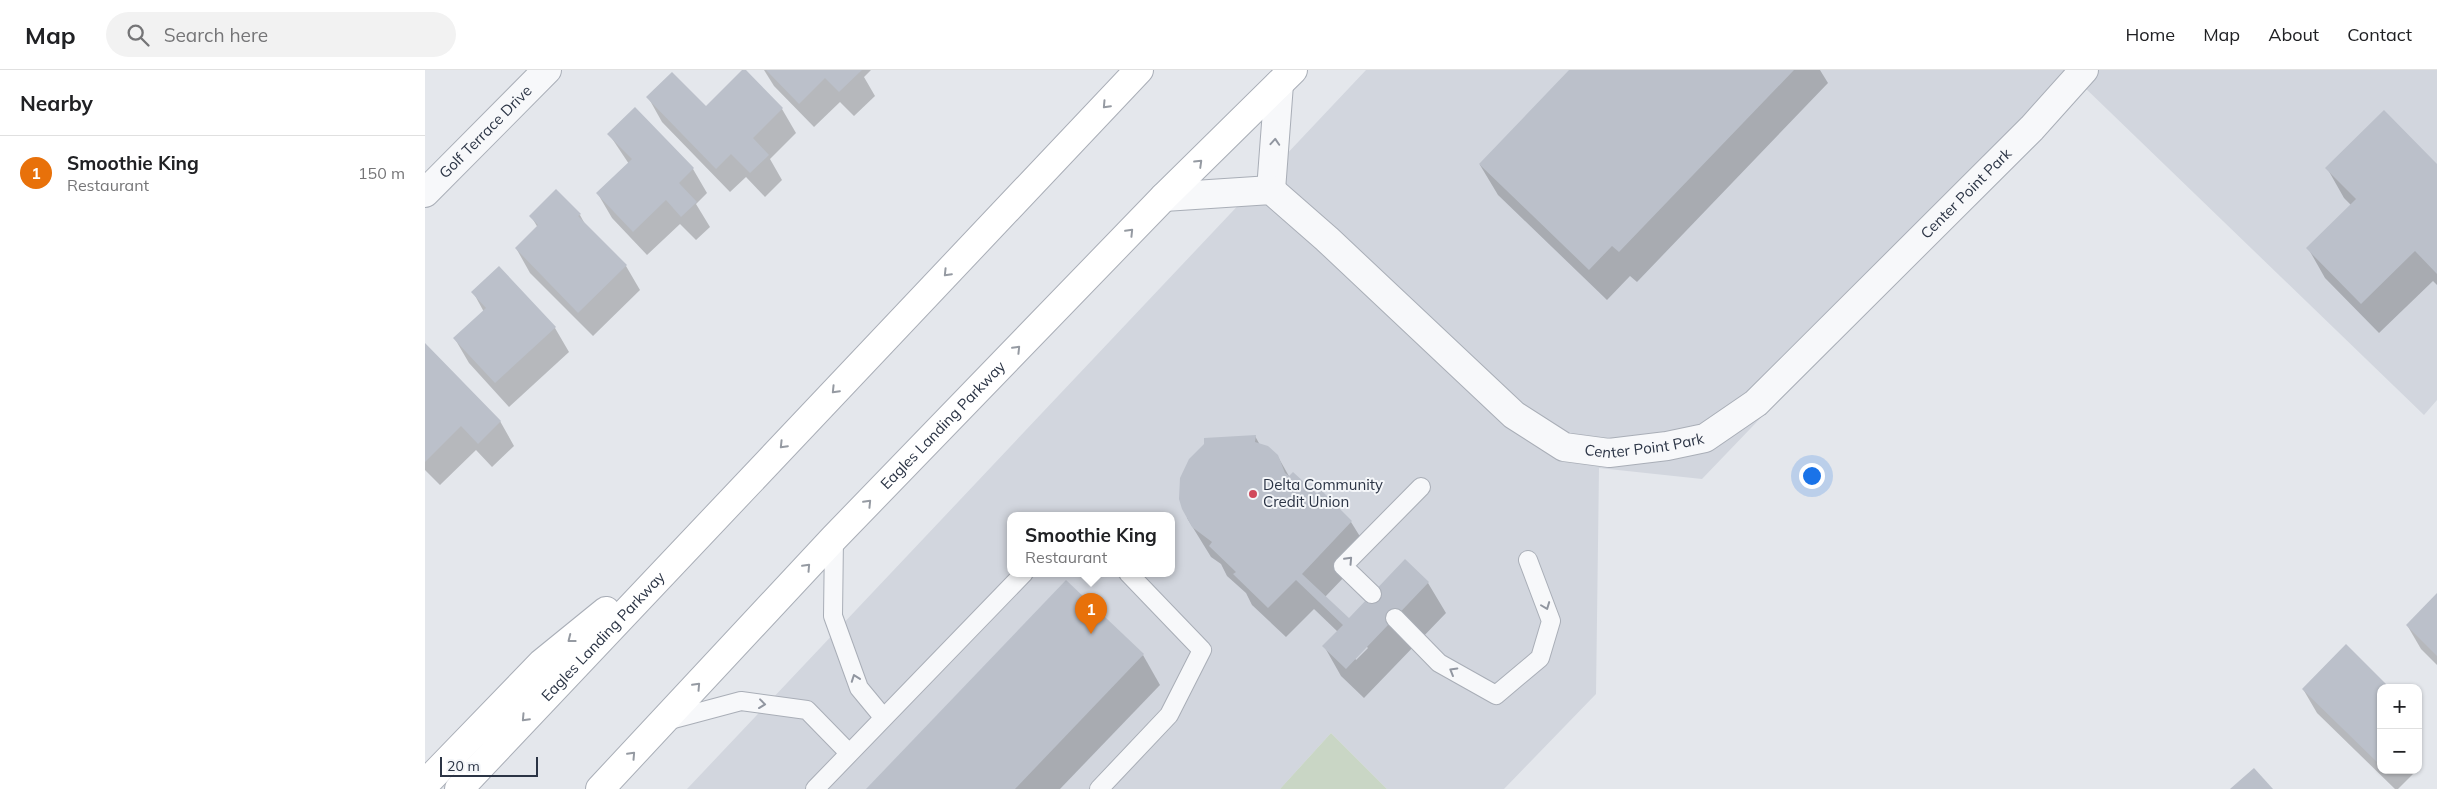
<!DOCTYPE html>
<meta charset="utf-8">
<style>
body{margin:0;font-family:Mulish,sans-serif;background:#f2f2f2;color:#202124}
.controls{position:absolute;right:15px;bottom:15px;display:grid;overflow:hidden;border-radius:10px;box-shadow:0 1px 4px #0004}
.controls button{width:45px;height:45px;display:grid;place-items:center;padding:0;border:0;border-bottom:1px solid #e0e0e0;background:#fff;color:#202124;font:25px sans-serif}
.scale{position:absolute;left:15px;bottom:12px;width:98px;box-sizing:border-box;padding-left:5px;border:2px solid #2b3445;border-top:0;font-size:14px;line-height:18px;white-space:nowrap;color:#2b3445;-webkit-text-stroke:4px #f4f6f9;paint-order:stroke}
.you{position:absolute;left:1386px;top:405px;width:18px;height:18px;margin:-12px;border:4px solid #fff;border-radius:50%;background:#1a73e8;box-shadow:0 0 0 8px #1a73e833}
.badge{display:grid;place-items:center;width:32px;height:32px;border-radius:50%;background:#db2777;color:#fff;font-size:16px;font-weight:700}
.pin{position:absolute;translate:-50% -41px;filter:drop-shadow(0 1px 2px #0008)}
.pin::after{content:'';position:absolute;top:26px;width:18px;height:15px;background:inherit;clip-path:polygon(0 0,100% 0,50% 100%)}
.popup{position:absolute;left:582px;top:442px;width:168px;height:65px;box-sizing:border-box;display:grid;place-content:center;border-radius:10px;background:#fff;filter:drop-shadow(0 1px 4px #0005);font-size:16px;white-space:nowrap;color:#757577}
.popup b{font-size:19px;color:#202124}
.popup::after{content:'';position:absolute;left:50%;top:100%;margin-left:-10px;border:10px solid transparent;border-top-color:#fff}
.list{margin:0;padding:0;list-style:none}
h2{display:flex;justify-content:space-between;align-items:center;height:65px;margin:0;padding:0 20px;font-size:21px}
h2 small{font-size:16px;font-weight:400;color:#757577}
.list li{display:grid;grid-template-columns:32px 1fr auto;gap:15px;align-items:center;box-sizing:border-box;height:75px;padding:0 20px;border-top:1px solid #e0e0e0}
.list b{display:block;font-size:19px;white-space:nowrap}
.list p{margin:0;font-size:16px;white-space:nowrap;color:#757577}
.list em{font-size:16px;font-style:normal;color:#757577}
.icon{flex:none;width:28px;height:28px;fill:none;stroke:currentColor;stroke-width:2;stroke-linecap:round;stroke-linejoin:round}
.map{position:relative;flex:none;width:2012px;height:719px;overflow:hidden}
header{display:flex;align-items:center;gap:30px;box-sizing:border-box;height:70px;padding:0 25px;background:#fff;border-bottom:1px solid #e0e0e0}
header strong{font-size:24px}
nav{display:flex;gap:28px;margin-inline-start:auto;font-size:18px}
.search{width:350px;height:45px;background:#f2f2f2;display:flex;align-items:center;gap:12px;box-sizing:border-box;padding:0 18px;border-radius:28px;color:#757577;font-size:19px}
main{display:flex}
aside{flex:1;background:#fff}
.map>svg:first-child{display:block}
.built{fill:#d2d6de;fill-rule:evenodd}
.green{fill:#c9d6c5}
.shadow{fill:#0003;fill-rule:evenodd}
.building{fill:#bbc0ca}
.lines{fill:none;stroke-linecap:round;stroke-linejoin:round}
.lane-casing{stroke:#a9aeb7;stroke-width:20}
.street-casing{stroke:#a9aeb7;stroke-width:30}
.secondary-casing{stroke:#a9aeb7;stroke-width:30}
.lane{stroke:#f7f8fa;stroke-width:18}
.street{stroke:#f7f8fa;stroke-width:28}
.secondary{stroke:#fff;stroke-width:28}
.oneway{stroke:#959aa2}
.oneway2{stroke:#9196a0}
.poi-dot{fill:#d1495b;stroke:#f4f6f9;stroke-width:2}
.labels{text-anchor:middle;stroke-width:4;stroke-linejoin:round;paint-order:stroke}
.street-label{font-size:15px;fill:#2b3445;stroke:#f4f6f9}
.poi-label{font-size:15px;fill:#2b3445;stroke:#f4f6f9;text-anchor:start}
</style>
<header>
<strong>Map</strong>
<div class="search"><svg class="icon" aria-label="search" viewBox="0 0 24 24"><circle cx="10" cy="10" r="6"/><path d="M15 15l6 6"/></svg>Search here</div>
<nav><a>Home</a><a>Map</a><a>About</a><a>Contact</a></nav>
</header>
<main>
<aside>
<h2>Nearby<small></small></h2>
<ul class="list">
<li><span class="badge" style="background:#e8710a">1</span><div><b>Smoothie King</b><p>Restaurant</p></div><em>150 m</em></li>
</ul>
</aside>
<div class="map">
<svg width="2012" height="719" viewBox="0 0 2012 719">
<rect width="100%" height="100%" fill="#e4e7ec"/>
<path class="built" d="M941,0H2012V330L1999,345L1656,14L1277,409L1174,398L1171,624L1079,719H962L906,663L855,719H262ZM586,445H746V503H586Z"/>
<path class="green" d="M906,663L962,719H855Z"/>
<g class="shadow">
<path d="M319,0L357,39L371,63L345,89L357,110L340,127L321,107L305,122L237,52L223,27L281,37Z"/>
<path d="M339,0H446L439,7L450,26L429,46L415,32L389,57L349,16Z"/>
<path d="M1146,0H1395L1403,13L1212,212L1205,206L1182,230L1073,125L1055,95Z"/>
<path d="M210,39L268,99L282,123L271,134L285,157L271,170L255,154L222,185L187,148L173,124L204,94L184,64Z"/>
<path d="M2012,96V215L2008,211L1954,263L1900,208L1883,178L1926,135L1919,128L1902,98Z"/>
<path d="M155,145L161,156L201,196L215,220L168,266L105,203L91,178L113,158L106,146Z"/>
<path d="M48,222L130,258L144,282L84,337L44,293L30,269L59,242Z"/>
<path d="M0,275L75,351L89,376L67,397L51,380L15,415L0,400Z"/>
<path d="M830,366L835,375L852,385L865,408L926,452L944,481L900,527L924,550L980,491L1003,513L1021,543L939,628L916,606L899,576L913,562L889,539L861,567L827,535L821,523L802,506L796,494L786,487L762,448ZM941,576L943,578L931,590L930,588Z"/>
<path d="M2012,525V595L1996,579L1982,555Z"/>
<path d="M718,585L735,615L635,719H443Z"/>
<path d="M1956,618V700H1992L1973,719H1970L1892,643L1878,619Z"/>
</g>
<g class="building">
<path d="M317,0H321L358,38L328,68L344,85L325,103L306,84L291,99L221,27L247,2L281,36Z"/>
<path d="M341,0H437L414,22L400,8L374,34Z"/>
<path d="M1144,0H1369L1194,182L1187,176L1164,200L1054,94Z"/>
<path d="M210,37L269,98L254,113L272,132L256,147L241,130L208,162L171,123L207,89L182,64Z"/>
<path d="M1959,40L2012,94V204L1990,181L1936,234L1881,178L1931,129L1900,98Z"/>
<path d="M131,119L156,144L153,146L202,195L153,243L90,178L113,155L104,146Z"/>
<path d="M74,196L131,257L70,313L28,268L61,238L46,222Z"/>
<path d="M0,273L76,351L53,374L36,356L0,392Z"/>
<path d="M831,365L830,372L843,376L853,385L860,403L864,406L868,402L892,424L896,420L927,451L877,504L924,548L980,489L1004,512L921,599L897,576L918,555L871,510L843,538L808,504L811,502L784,476L787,472L767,457L757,439L754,429L755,408L764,389L779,374V368Z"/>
<path d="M641,510L719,584L590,719H441Z"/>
<path d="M2012,523V586L1981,555Z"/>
<path d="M1921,574L1965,618H1956V696L1877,619Z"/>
<path d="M1829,698L1848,719H1805Z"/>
</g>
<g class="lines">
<g class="lane-casing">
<g id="lane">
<path d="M409,468L408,546L434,618L458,647"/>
<path d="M947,524L918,496L996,417"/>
<path d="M970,548L1014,593L1071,625L1115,588L1126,551L1103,490"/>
<path d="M241,651L316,631L382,640L424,683"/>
<path d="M390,719L599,503"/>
<path d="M674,719L744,645L777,580L703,503"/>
</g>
</g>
<g class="street-casing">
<g id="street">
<path d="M846,120L854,14"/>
<path id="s1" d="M0,123L122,0"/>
<path id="s2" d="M739,127L846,120L902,169L1089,345L1139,377L1184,383L1242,376L1280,368L1331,333L1607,58L1659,0"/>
</g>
</g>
<g class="secondary-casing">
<g id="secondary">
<path d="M0,714L117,593L181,541"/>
<path id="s3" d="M34,719L714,0"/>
<path id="s4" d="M175,719L409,468L739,127L868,0"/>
</g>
</g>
<use href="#lane" class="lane"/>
<use href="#street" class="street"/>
<use href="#secondary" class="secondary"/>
</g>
<defs><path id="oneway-chevron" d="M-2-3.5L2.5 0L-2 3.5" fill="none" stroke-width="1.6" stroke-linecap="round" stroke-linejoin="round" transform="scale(1.25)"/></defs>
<g class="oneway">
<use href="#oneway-chevron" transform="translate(681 35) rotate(133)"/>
<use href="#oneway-chevron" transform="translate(774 93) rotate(-44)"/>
<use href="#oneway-chevron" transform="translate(705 162) rotate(-46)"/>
<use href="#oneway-chevron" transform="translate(522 203) rotate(134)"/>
<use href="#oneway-chevron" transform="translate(592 279) rotate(-46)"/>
<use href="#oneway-chevron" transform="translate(410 320) rotate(134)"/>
<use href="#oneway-chevron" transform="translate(358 375) rotate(134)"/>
<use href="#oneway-chevron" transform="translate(443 433) rotate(-46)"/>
<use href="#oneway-chevron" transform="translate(382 497) rotate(-47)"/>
<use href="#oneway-chevron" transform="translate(146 569) rotate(142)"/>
<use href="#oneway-chevron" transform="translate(272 616) rotate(-47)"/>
<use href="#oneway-chevron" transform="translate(100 648) rotate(133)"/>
<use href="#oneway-chevron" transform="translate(207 685) rotate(-47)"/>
</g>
<g class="oneway2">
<use href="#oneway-chevron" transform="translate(850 72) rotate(-86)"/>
<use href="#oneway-chevron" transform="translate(924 490) rotate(-47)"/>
<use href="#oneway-chevron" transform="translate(1121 536) rotate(69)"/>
<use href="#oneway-chevron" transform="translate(1028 601) rotate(-150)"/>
<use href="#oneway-chevron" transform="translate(430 608) rotate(-110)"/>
<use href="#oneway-chevron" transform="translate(337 634) rotate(7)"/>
</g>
<circle class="poi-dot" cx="828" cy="424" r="5"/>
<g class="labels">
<g class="street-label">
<text dy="5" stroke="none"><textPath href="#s1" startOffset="86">Golf Terrace Drive</textPath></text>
<text dy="5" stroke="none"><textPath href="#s2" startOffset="999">Center Point Park</textPath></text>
<text dy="5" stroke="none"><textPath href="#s4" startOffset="500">Eagles Landing Parkway</textPath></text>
<text dy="5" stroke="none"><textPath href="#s2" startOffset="579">Center Point Park</textPath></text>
<text dy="5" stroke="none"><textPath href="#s3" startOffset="210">Eagles Landing Parkway</textPath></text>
</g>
<g class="poi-label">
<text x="838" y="420">Delta Community<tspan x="838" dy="17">Credit Union</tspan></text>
</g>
</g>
</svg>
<div class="controls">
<button>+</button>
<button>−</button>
</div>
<div class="scale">20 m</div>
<div class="you"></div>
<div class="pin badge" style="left:666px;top:564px;background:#e8710a">1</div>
<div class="popup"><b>Smoothie King</b>Restaurant</div>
</div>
</main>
